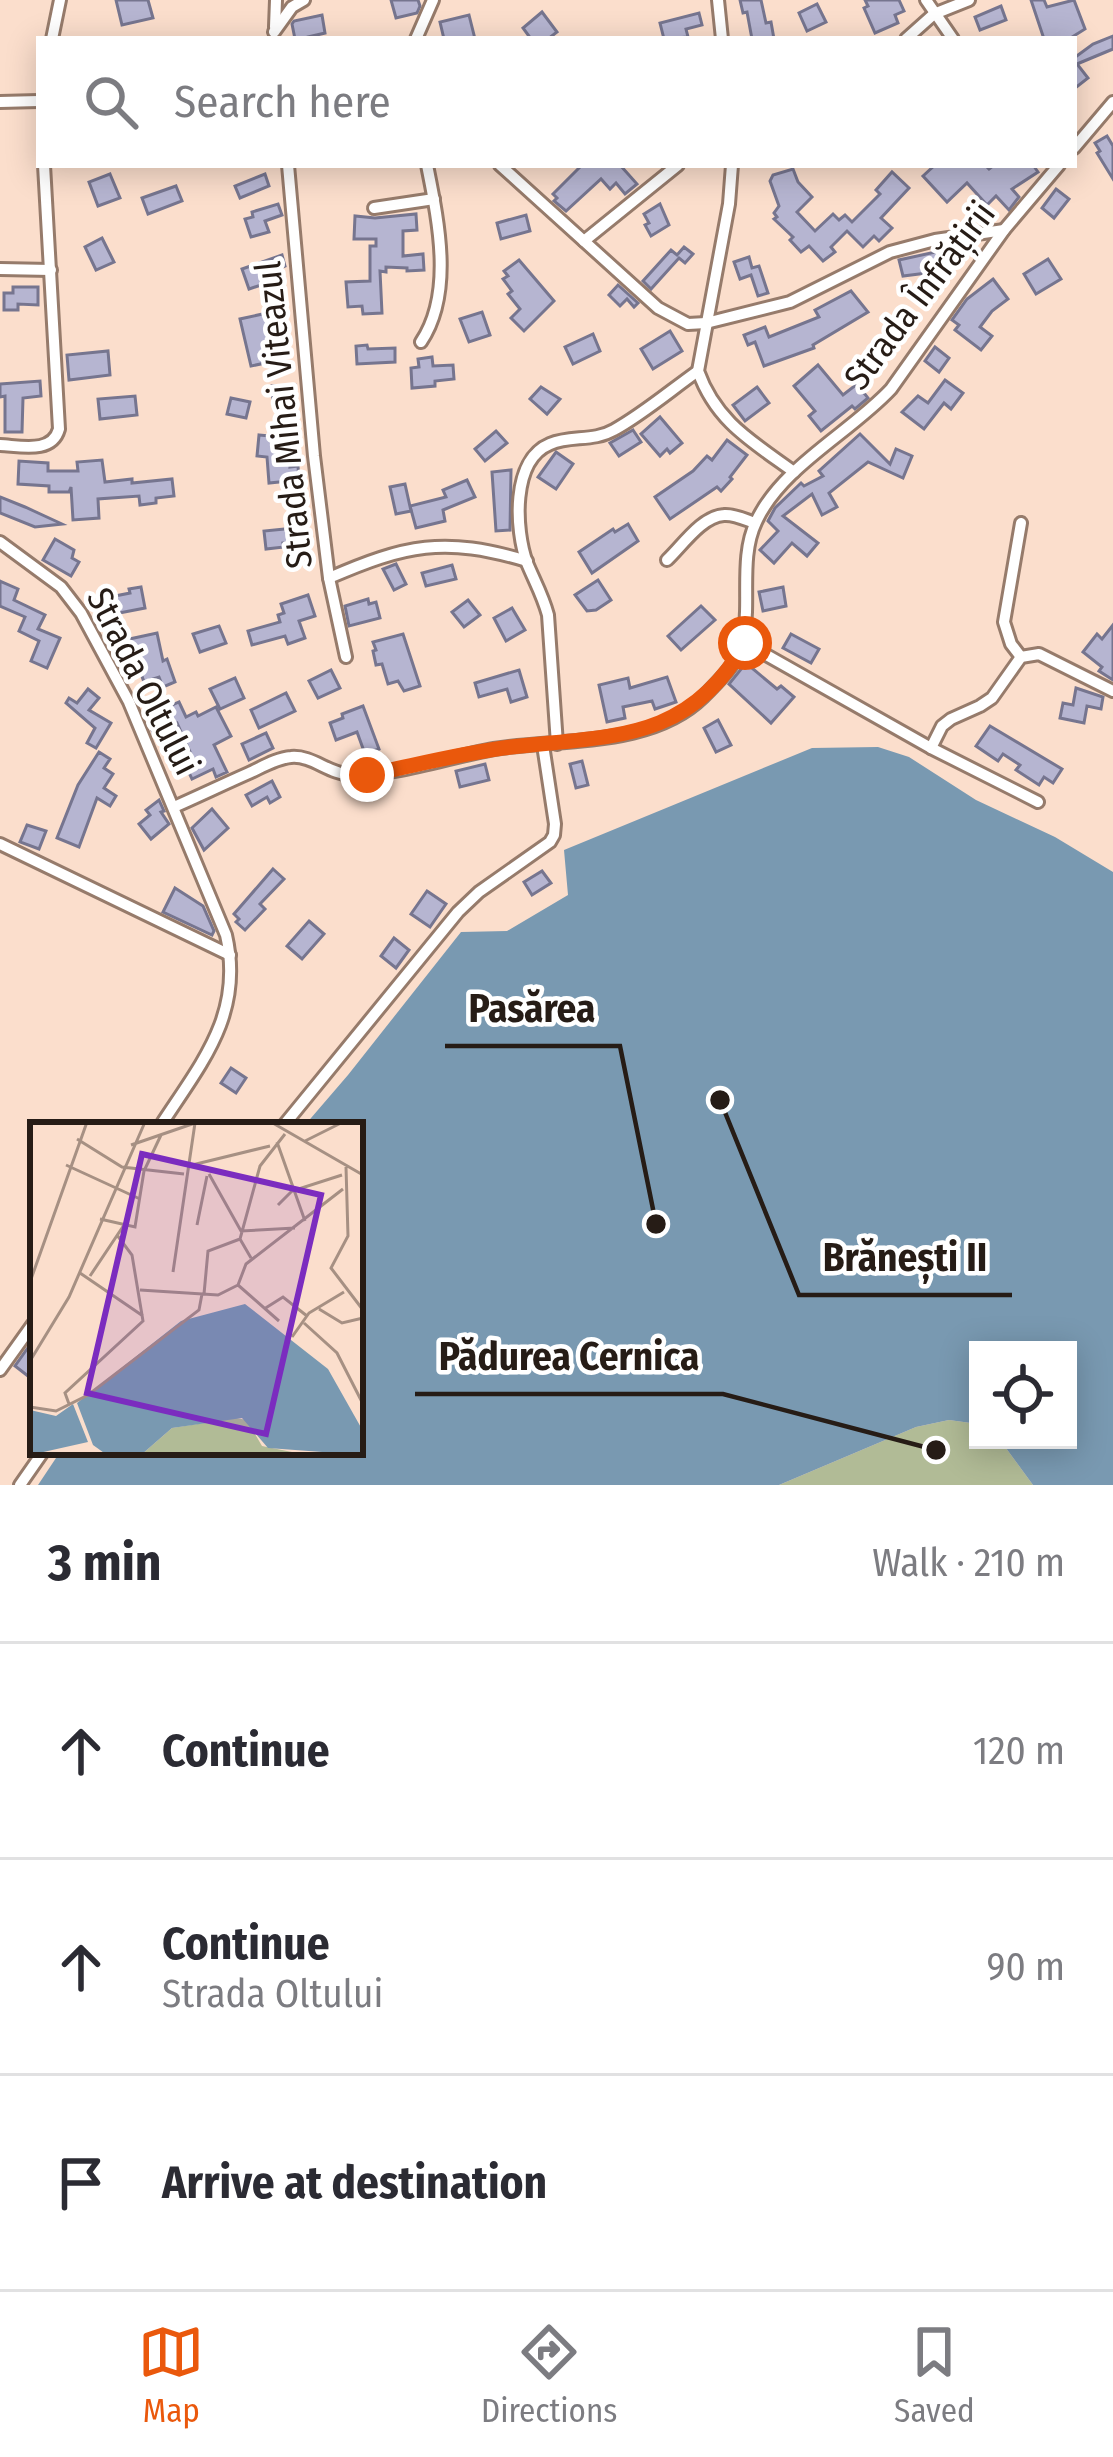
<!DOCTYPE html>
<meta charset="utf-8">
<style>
body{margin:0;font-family:"Fira Sans Condensed",sans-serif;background:#f7f7f7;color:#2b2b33}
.controls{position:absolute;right:36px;bottom:36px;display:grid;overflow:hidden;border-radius:0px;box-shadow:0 6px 30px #0003}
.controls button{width:108px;height:108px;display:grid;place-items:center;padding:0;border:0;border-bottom:3px solid #e1e1e2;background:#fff;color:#2b2b33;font:60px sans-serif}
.stop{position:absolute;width:36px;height:36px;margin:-27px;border:9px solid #ea580c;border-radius:50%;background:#fff}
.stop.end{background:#ea580c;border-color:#fff;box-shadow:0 3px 12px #0008}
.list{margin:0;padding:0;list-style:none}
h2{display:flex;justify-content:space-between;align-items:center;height:156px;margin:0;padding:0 48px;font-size:51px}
h2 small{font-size:39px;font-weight:400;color:#7c7c81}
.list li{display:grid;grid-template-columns:78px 1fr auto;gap:36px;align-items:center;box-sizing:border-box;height:216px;padding:0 48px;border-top:3px solid #e1e1e2}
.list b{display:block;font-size:45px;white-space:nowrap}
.list p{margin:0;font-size:39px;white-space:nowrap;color:#7c7c81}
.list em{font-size:39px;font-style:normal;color:#7c7c81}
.icon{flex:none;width:66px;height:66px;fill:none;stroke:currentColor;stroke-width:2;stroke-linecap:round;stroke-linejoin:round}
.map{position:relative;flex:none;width:1113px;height:1485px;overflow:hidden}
.search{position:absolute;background:#fff;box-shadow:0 6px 30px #0003;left:36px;right:36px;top:36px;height:132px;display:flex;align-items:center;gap:30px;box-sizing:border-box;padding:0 42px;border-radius:0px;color:#7c7c81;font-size:45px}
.sheet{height:804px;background:#fff}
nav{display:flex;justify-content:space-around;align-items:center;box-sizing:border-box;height:168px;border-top:3px solid #e1e1e2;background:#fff;font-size:33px;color:#7c7c81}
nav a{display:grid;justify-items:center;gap:6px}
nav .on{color:#ea580c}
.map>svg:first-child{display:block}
.forest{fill:#b1bb96}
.water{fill:#7999b1}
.building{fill:#b6b5d1;stroke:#76758f;stroke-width:3}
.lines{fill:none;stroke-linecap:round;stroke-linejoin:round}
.street-casing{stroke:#967b6b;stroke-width:16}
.street{stroke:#fff;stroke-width:10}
.route{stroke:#ea580c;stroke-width:15}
.labels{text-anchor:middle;stroke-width:9;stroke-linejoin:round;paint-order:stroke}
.street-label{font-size:36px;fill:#261c16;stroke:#fff}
.inset-road{fill:none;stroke:#a69083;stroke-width:3}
.view{fill:#7b2cbf;fill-opacity:0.15;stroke:#7b2cbf;stroke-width:6}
.inset-edge{fill:none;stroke:#261c16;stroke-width:6}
.leader{fill:none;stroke:#261c16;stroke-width:4.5}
.callout-dot{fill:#261c16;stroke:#fff;stroke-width:4.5}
.callout-label{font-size:39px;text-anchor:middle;font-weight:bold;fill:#261c16;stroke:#fff;stroke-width:9;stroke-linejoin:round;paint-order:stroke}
</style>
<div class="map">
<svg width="1113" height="1485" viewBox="0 0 1113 1485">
<rect width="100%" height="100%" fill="#fbdecc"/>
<path class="forest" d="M949,1420L978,1424V1440H1000L1033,1485H779L916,1427Z"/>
<path class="water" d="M878,747L909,757L976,800L1055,837L1113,872V1485H1033L1000,1440H1068V1350H978V1424L949,1420L916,1427L779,1485H38L60,1452H360V1125H305L348,1075L461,932L507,931L568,895L564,850L812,748Z"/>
<g class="building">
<path d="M116,0H148L153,18L122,25Z"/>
<path d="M391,0H418L420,6L417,13L396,18Z"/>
<path d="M740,0H761L766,23L771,22L774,39H752L747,12L743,13Z"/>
<path d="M865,0H899L904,11L895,15L898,23L875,33L864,8L868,6Z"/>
<path d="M1031,0H1044L1047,7L1074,0L1085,29L1069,39H1044Z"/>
<path d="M817,4L826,22L807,31L799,13Z"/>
<path d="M1001,6L1006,20L980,30L975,17Z"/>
<path d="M542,12L557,32L548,39H531L523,28Z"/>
<path d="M699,13L702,25L686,29L688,37L664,39L660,23Z"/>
<path d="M322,15L325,33L308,37V39H295L292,24L294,21Z"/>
<path d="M469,15L475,39H444L440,22Z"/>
<path d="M1113,36V49L1077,64L1088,78L1074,89V58L1093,44Z"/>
<path d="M1107,136L1113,146V179L1097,153L1100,151L1095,143Z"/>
<path d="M582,165H620L637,184L625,194L616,183L610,189L601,179L566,211L554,201L557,198L553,194Z"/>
<path d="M935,165H985L989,169L994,165H1033L1038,172L1012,189L1019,197L1009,210L996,196L987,205L967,183L947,202L923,176Z"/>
<path d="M793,169L798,182L812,197L797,212L815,231L833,214L839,220L845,215L852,222L880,194L876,190L892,172L909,188L881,218L892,228L879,241L874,236L863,247L847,231L831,247L835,252L823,261L809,246L801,252L790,240L793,237L774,219L777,217L774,213L779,206L770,181L773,175Z"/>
<path d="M110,174L120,198L98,206L89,182Z"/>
<path d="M265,174L269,186L240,198L235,186Z"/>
<path d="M176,186L182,201L148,214L142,198Z"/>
<path d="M1056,189L1069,199L1054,218L1042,208Z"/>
<path d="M278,204L282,215L265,221L269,232L251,237L245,219L253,217L252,212Z"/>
<path d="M660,204L669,225L651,236L645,225L649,223L644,214Z"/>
<path d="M416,214L417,230L403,231V256L423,254L424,270L407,271V268L386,267V272L380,271L382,313L363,314L362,306L348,307L346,282L370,281V246H376V239H354L355,216L375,218Z"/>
<path d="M526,215L530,231L501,239L497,223Z"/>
<path d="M102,238L114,262L96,270L85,247Z"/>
<path d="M684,247L693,254L685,263L679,258L651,289L643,281L671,250L677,255Z"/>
<path d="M949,249L953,265L943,267V271L903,276L899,260Z"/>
<path d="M282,255L285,266L267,273L270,282L249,289L242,269Z"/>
<path d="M749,257L752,268L759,266L768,293L758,296L751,275L740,279L734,262Z"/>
<path d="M1048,259L1061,279L1036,294L1024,274Z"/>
<path d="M519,260L554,301L524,331L511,318L520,309L508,294L512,291L503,279L508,276L504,271Z"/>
<path d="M993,279L1008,299L992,311L980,327L992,336L981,350L955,330L959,325L952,320L967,299Z"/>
<path d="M618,285L638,303L634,307L627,299L620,306L609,295Z"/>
<path d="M13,287H38V305L18,304V310H4V293H13Z"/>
<path d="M851,291L868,312L813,345L814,348L764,366L755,342L748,345L744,335L765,327L769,337L819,317L815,310Z"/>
<path d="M482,312L490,335L469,342L460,319Z"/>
<path d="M267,313L280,360L251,366L240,319Z"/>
<path d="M670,331L682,351L653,369L641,349Z"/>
<path d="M593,334L600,351L573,364L565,347Z"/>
<path d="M367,345L368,349L395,348V362L357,364L356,346Z"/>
<path d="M935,347L949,358L939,372L925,361Z"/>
<path d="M108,351L110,375L69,380L67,355Z"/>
<path d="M432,357L433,366L453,365L454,379L435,381V386L412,388L411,368L419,367L418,359Z"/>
<path d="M818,365L843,395L857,384L868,398L855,409L852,406L821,431L809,416L815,411L794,386Z"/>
<path d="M945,380L963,393L951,409L944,403L924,429L902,412L918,396L928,403Z"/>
<path d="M40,381L41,396L23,398L22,432H5V396L0,397V384Z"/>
<path d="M295,385V403L273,404L272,386Z"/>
<path d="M541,387L560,399L547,414L530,399Z"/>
<path d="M757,387L769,403L745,421L733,405Z"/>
<path d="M135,396L137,415L100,419L98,399Z"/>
<path d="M231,398L250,402L246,418L227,414Z"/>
<path d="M660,417L682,443L670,453L667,449L660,456L641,434Z"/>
<path d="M633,430L641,442L619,456L610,443Z"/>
<path d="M496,431L507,443L485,461L475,449Z"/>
<path d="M860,434L890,464L896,449L912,456L903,478L868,462L829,493L837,507L822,515L812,494L783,516L818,543L807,556L792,543L774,563L760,550L778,531L768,521L775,508L801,483L804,486L823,476L819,471Z"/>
<path d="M259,435L293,438L290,467L298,466L299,480L269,483L267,457L257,456Z"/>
<path d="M727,440L747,455L730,477L732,479L721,491L717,487L670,519L655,497L693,471L707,456L712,460Z"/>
<path d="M556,452L573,464L556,489L538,477Z"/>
<path d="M102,460L105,482L132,479V483L172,479L174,496L156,498V503L140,505L139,496L98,499L99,518L73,520L71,487L69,492H49V486L18,484L19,461L48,463V471H78L77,462Z"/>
<path d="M511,470L510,530L496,531L492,472Z"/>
<path d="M467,480L475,497L443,510L445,521L416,528L410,506L446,497L443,490Z"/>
<path d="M405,484L411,511L396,514L390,487Z"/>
<path d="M0,497L25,507L62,524L35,527L0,513Z"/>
<path d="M628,524L638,541L592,573L579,552L613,529L615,532Z"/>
<path d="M305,527L306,540L283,543L284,547L266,549L264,531Z"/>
<path d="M55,539L74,550L72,558L79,562L71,576L43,560Z"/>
<path d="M396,564L406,584L394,590L383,569Z"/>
<path d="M452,565L456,579L426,586L422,573Z"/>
<path d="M598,580L611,600L596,610L587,611L575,595Z"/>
<path d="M0,581L18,589L14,600L45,615L38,629L60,638L47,668L31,661L39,641L19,631L25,617L0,606Z"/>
<path d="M141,587L145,608L109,615L105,598L130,593L129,589Z"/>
<path d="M783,587L786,606L763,611L759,592Z"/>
<path d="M308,595L315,616L299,621L305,638L288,644L285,636L252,645L248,631L280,622L278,615L284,613L281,604Z"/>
<path d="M368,599L369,604L376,602L380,618L349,626L345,606Z"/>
<path d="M468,600L480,615L464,627L452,612Z"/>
<path d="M701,606L715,620L681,650L668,636Z"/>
<path d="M512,608L525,630L506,641L494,618Z"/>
<path d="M1113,625V680L1099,671L1102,667L1083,652L1097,634L1102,639Z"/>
<path d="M219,626L226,643L200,652L193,634Z"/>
<path d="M157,633L163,661L167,659L175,682L163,687L159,677L144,682L134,654L128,655L125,640Z"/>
<path d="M403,634L420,686L404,691L398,681L388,684L382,664L376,665L373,651L376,650L373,642Z"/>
<path d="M791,634L819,649L811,663L783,648Z"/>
<path d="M746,663L777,689L781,686L794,697L771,723L729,684Z"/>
<path d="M331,670L340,688L318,698L309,681Z"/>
<path d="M519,670L527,697L511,702L507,689L479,697L475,683Z"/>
<path d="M667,677L676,702L655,709L652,701L623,707L625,718L607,722L599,685L628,678L630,688Z"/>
<path d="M235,678L244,698L220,709L210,689Z"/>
<path d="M1076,688L1103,697L1101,709L1087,706L1084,723L1060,718L1063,703L1073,705Z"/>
<path d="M88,689L99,698L89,710L111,723L96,748L87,743L95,728L66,703L69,698L77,703Z"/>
<path d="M286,693L295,711L259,728L251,710Z"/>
<path d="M179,702L186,717L196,712L198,716L216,707L231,736L214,745L227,772L216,777L213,769L192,779L182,758L191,754L177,723L153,734L148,716Z"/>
<path d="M363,706L379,749L365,754L357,732L336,740L330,723L343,718L342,714Z"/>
<path d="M718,720L731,745L716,752L704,728Z"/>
<path d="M990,726L1062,769L1053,783L1044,777L1039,785L1016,770L1020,765L1003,754L998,761L976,746Z"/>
<path d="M266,733L273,748L249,760L242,744Z"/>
<path d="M99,752L110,759L104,768L113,774L104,788L116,796L110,806L97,798L79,847L57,838L78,785Z"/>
<path d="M582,761L588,785L576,788L570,764Z"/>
<path d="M485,764L489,780L460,787L456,771Z"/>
<path d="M272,781L280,797L270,803L267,797L252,806L246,795Z"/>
<path d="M159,800L164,811L161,812L169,824L151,839L139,824L150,815L146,810Z"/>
<path d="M212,809L228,828L204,850L192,828Z"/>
<path d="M27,825L46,831L39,849L20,842Z"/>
<path d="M273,869L284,879L260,904L265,909L245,930L236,922L239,919L234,914Z"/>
<path d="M542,871L551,883L532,895L524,882Z"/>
<path d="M175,888L203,906L214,931L212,935L163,912Z"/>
<path d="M427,891L446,904L430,927L411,914Z"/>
<path d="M309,921L324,934L302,959L287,946Z"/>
<path d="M394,938L409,950L396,968L381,956Z"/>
<path d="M231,1068L246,1078L236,1093L221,1083Z"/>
<path d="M27,1349L33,1353V1369L28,1376L15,1366Z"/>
</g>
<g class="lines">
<g class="street-casing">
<g id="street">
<path d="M718,0L722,39"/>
<path d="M926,0L953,39"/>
<path d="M275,27L276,0"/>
<path d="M274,32L292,7L304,0"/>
<path d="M52,39L60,0"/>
<path d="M416,39L433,0"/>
<path d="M906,39L934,14L969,0"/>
<path d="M0,102L39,101"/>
<path d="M1074,148L1113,102"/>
<path d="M288,165L314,456L329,578L346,657"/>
<path d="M500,165L658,308L688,324L706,323L790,302L890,252L935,240L1004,230"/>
<path d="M732,165L729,204L698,371C716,422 753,442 794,472"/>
<path d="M374,208L434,199"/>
<path d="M584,241L678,165"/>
<path d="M0,269L51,270"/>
<path d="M421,342C454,293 438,220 427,165"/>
<path d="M0,445C21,446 52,454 59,429L44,165"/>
<path d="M0,542L61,587L81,613L129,702L226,935C244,1014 202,1062 161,1125"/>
<path d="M667,560C682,546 702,516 724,515C734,514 746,520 755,523"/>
<path d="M329,578C405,545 444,536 527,561"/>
<path d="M745,643L931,748L1038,802"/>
<path d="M1021,657L1011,644L1004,622L1021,523"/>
<path d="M557,744L548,615C543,596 534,580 527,563C515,530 511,460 550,444C571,435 593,442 614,430C643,414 671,390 698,371"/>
<path d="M931,748L942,726L951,719L980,706L992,698L1021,657L1039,654L1113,691"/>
<path d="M174,807C199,796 224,784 249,773C262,767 277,758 291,757C312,755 329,774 351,775C396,776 449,757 494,749C560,738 651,748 703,697C717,683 734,666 742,648C747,637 745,624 746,612C747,583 743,549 756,522C781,467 850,433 891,389L1004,230L1059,165"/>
<path d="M0,844L230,955"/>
<path d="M284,1125L458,912L479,892L550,842L554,835L555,824L543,745"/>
<path d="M0,1370L33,1324"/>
<path d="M20,1485L43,1452"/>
</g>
</g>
<use href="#street" class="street"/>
</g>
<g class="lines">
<path class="route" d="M367,775C412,766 458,754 503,748C604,735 688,746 745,643"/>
</g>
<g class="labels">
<g class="street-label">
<text transform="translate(919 295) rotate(-53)" y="13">Strada Înfrățirii</text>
<text transform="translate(283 415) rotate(-96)" y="13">Strada Mihai Viteazul</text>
<text transform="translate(144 681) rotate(63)" y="13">Strada Oltului</text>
</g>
</g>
<g transform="translate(30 1122)">
<rect width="333" height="333" fill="#fbdecc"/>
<path d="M206,296L217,298L232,324L277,333H111L142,306Z" fill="#b1bb96"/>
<path d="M215,182L298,247L333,309V333L238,326L212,296L142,306L111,333H77L63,323L47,281L151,199ZM43,282L58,320L0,333V288L26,294Z" fill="#7999b1"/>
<path class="inset-road" d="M241,0L333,53M47,17L92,45L154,52M275,19L313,0M247,20L275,99M101,23L165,1M36,43L110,77M158,44L240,24M316,45L318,114L301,146L333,188M179,52L211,109L265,106M248,83L262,69L312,53M70,97L105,105L114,49L131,13M167,103L177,54M221,136L210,117L230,44L255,12M143,150L165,1M50,151L113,194M60,154L94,103M0,160L57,0M208,163L216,142L313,67M208,163L249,199M110,168L188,173L208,163M174,172L178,129L210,117M234,187L253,175L277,194M289,187L312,201L333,196M274,201L307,231L333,282M262,215L279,191L314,170M0,239L39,175L115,0M39,282L35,271L113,199L102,133L87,113M0,285L26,289L58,273L169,188L172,172"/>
<path class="view" d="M112,32L291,73L236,312L57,271Z"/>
<rect width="333" height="333" class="inset-edge"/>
</g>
<path class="leader" d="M656 1224L620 1046H445M720 1100L799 1295H1012M936 1450L723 1394H415"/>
<g class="callout-dot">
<circle cx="656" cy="1224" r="12"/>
<circle cx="720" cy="1100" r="12"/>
<circle cx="936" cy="1450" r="12"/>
</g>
<g class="callout-label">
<text x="532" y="1022">Pasărea</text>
<text x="905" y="1271">Brănești II</text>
<text x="569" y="1370">Pădurea Cernica</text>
</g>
</svg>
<div class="controls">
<button><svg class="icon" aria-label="locate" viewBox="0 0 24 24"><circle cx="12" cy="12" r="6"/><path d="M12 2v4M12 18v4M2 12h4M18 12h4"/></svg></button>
</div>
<div class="stop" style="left:745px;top:643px"></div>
<div class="stop end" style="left:367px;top:775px"></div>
<div class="search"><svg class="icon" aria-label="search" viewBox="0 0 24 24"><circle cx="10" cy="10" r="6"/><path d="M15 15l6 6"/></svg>Search here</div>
</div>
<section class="sheet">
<h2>3 min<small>Walk · 210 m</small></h2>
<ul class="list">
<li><svg class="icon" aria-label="ahead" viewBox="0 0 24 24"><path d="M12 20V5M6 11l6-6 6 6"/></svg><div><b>Continue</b></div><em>120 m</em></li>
<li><svg class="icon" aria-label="ahead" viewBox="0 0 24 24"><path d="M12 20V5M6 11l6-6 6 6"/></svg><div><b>Continue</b><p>Strada Oltului</p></div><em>90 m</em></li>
<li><svg class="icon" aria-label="arrive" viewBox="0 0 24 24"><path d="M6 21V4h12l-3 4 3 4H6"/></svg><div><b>Arrive at destination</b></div></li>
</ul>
</section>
<nav>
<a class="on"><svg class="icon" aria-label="map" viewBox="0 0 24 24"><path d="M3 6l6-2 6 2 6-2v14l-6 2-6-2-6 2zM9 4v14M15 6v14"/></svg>Map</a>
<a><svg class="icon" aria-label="directions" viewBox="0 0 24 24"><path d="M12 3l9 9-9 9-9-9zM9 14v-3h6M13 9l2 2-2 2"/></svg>Directions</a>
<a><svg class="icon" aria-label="saved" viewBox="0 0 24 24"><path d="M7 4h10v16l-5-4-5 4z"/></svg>Saved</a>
</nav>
